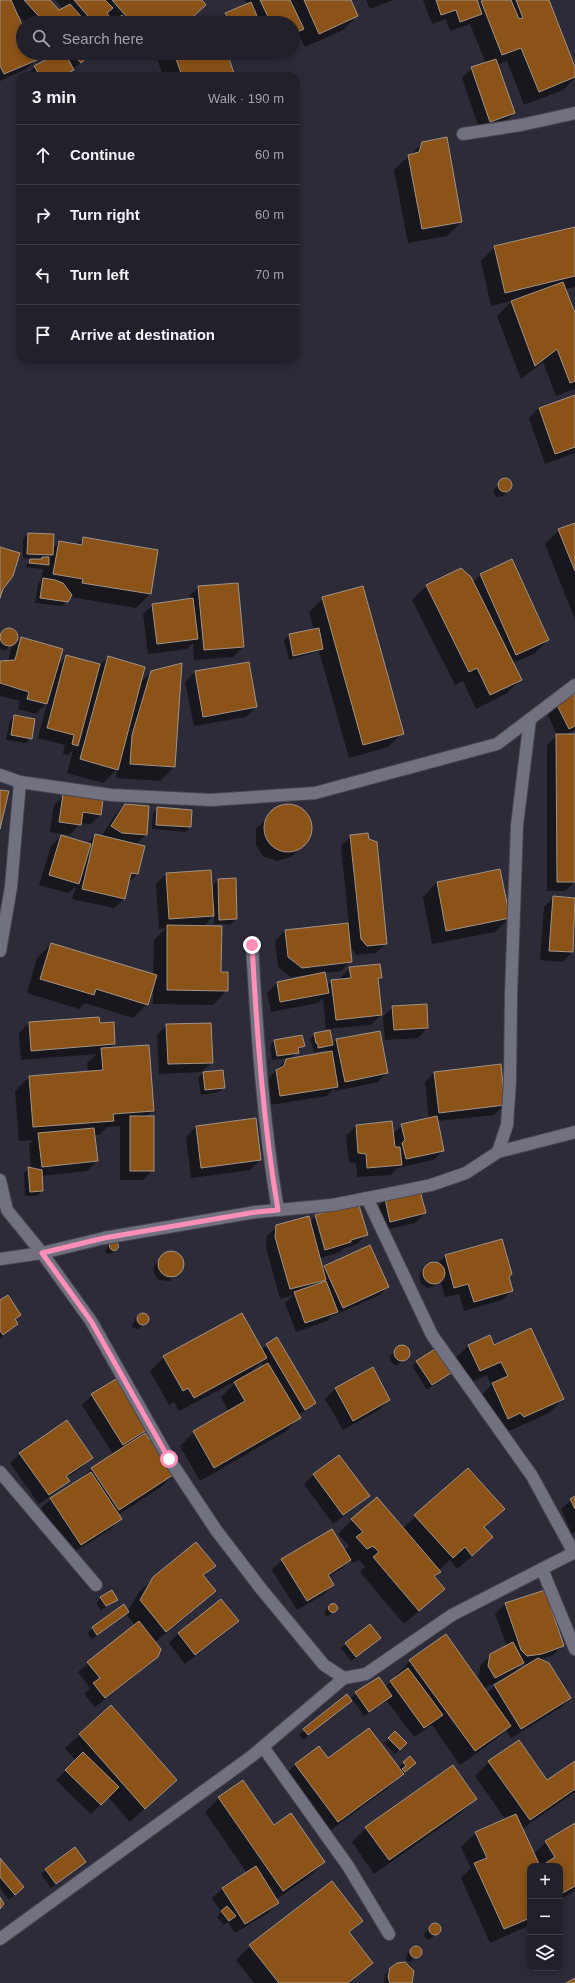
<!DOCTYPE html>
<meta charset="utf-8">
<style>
body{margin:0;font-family:Helvetica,sans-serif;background:#2e2d36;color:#f1f3f6}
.controls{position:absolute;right:12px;bottom:12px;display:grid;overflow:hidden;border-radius:8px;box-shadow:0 2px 10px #0003}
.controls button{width:36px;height:36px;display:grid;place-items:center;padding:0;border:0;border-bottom:1px solid #3f3e47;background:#22202a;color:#f1f3f6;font:20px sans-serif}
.stop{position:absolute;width:12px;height:12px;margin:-9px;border:3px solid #ff8eb9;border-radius:50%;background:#fff}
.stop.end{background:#ff8eb9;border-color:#fff;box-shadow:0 1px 4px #0008}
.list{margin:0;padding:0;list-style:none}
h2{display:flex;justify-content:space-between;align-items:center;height:52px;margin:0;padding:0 16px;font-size:17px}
h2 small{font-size:13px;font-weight:400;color:#a2a3a8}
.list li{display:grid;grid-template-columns:26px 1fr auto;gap:12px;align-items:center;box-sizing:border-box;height:60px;padding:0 16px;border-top:1px solid #3f3e47}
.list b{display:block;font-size:15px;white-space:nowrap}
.list em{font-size:13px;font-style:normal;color:#a2a3a8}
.icon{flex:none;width:22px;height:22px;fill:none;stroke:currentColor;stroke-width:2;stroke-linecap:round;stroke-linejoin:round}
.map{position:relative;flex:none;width:575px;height:1983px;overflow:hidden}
.search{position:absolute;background:#22202a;box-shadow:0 2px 10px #0003;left:16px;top:16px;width:284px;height:44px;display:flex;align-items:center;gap:10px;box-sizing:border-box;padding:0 14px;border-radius:22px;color:#a2a3a8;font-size:15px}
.panel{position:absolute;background:#22202a;box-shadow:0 2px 10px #0003;left:16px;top:72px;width:284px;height:292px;border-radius:12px}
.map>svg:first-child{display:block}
.shadow{fill:#0007;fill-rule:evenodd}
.building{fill:#8b5318;stroke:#a19387}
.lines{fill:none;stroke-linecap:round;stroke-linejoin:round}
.street-casing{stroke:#474651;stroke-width:14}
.street{stroke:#727180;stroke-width:12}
.route{stroke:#ff8eb9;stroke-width:5}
</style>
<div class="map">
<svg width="575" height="1983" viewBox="0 0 575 1983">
<rect width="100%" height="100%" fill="#2d2b38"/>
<g class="shadow">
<path d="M0,0H49L59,11L63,9L55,0H200L205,5L187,23H26L15,11L23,29V53H33L36,60L26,69L0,81Z"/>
<path d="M245,0H350L357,16L343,30L305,47L298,33L293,39V23H216L226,13L247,5Z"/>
<path d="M366,0H393L370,9Z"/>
<path d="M423,0H476L478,5L481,2L480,0H548L575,70V78L563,90L524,105L507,61L497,65L514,113L504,123L480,131L462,78L472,68L486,64L470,24L450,31L446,19L432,24Z"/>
<path d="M53,53H92L65,76H32L30,72L35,67L56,56Z"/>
<path d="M113,53H120L116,57Z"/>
<path d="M157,53H226L234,76H163L156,55Z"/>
<path d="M229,53H247L231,59Z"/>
<path d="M423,143L461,222L447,236L408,243L394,170Z"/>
<path d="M575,228V287L565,289L575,316V389L556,396L543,362L521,379L497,316L512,301L491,306L481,261L495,247Z"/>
<path d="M575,396V453L545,464L529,418L539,408Z"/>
<path d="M505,479L511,482V488L503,496L497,497L494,494V489Z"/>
<path d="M575,524V620L545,544L559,530Z"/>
<path d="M28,534L52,550L59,542L77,545L84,538L150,594L136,608L70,597L62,606L35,603L38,584L41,581L43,569L25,567L31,559L23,558V539Z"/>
<path d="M512,561L548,640L534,654L513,663L521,679L507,693L476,709L463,681L455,685L412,600L426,586L473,582L480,575Z"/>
<path d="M199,587L243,647L233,657L194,660L193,643L187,649L148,654L143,614L153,605L189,600V596Z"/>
<path d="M323,598L402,733L388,747L349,758L319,651L289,660L284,640L289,635L314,630L309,612Z"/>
<path d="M11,629L16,632L17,638L6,650H2L0,649V633L3,630Z"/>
<path d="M21,638L57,666L67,656L98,668L108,657L140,683L151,672L174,767L160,781L116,778L117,769L103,783L67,773L73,750L68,755L63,754L65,745L38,738L47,703L36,714L18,709L20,701L0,696V662L8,661L11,648Z"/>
<path d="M195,672L256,707L246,717L194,726L185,682Z"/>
<path d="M575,695V730L564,735L575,882L565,891H547V745L557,735L547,713L557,704Z"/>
<path d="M14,716L31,738L26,743L6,740L10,721Z"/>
<path d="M64,795L101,814L91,824L80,823L70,835L50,832L54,805Z"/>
<path d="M125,805L146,835L135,845L137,874L128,883L124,899L114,908L72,899L76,886L68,893L39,885L51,846L61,836L87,844L95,835L101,837L115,815Z"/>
<path d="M292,806L300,809L309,820L310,835L307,841L291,857L277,861L263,856L256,845V829L278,808Z"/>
<path d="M158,808L191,811L190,827L185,832L152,829L153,813Z"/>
<path d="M351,836L386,943L376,953L356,955L350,946L351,961L341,971L324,973L327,986L332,981L340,980V978L350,968L379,965L381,978L377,982L381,1015L371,1025L326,1029L323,998L318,1003L271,1012L267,993L277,983L308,977V975L291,977L278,967L275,941L285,931L349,924L341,846Z"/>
<path d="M210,871L212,891H213V885L218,880L236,919L231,924H214V915L203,927L227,990L213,1005L153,1004V985L147,1004L133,1018L85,1003L79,1009L27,993L37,958L51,944L153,975L154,940L166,928L159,929L156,884L166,874Z"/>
<path d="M437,882L509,918L495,932L432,944L423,897Z"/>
<path d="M554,897L575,899L572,952L563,962L540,960L544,907Z"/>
<path d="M393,1007L427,1028L418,1038L385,1040L383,1017Z"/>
<path d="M29,1023L99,1024L114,1044L109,1049L153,1110L146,1117L153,1170L143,1180H120V1126L107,1127L99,1135H94L97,1161L87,1171L41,1176L42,1191L37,1196H25L24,1173L29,1168L31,1169L29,1144L33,1140L19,1141L15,1091L29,1077L88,1072L87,1063L97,1054L21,1060L19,1033Z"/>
<path d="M167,1025L212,1062L202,1072L159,1074L157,1035Z"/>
<path d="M315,1034L332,1045L336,1040L387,1072L378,1082L335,1091L334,1088L327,1096L270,1105L266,1081L288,1058L272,1060L270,1046L274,1041L303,1046L291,1059L327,1053V1050L314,1052L310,1039Z"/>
<path d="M222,1071L224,1087L219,1092L201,1095L198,1078L203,1073Z"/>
<path d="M435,1072L504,1105L494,1115L437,1121L443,1151L433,1160L397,1168L391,1175L357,1177L356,1163L349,1162L346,1136L356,1126L393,1134L402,1125L429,1119L425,1082Z"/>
<path d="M196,1127L260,1160L250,1170L191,1178L186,1137Z"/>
<path d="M385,1200L425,1213L415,1223L380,1231L375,1210Z"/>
<path d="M315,1216L367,1234L357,1244L344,1248L340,1252L320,1258L322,1269L324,1267L388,1287L378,1296L332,1316L327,1321L296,1332L285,1303L293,1295L280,1299L266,1247L267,1236L277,1226L310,1222Z"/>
<path d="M112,1243L118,1244L116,1249L111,1254L106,1253L105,1250Z"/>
<path d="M168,1252L176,1253L182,1259L181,1270L170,1281L159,1280L154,1274V1266L164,1254Z"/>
<path d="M445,1256L508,1277L512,1290L502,1300L464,1311L459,1294L445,1297L440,1280L434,1286L427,1288L420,1283V1273L430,1264H437Z"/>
<path d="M0,1301L20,1315L14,1320L17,1324L0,1339Z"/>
<path d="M140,1314H145L147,1321L139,1329L134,1328L132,1326L135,1319Z"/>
<path d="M489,1336L493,1346L563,1399L549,1413L509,1431L505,1427L494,1432L479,1398L491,1385L487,1375L466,1385L454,1360L468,1346Z"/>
<path d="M277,1339L315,1402L298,1416L299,1418L285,1432L200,1481L180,1446L194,1432L229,1412L221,1397L238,1380L179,1411L174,1402L169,1405L150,1371L164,1357L261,1350ZM261,1362L264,1367L249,1374Z"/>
<path d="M402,1346L408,1350V1354L398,1365H394L390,1360V1356L398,1347Z"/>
<path d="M417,1361L450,1373L427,1390L412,1366Z"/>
<path d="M372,1369L389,1400L379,1410L343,1430L325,1399L335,1389Z"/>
<path d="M116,1380L147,1429L143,1433L175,1473L161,1487L118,1515L120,1519L111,1529L71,1554L41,1508L51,1499L80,1480L91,1469L113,1454L82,1405L92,1395Z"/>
<path d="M20,1454L92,1457L82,1467L66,1478L68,1481L59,1490L39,1504L10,1463Z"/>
<path d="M468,1469L504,1509L484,1528L478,1551L457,1569L450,1560L438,1571L440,1572L434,1578L444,1589L404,1624L360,1572L365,1567L359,1560L352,1563L350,1560L340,1570L328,1577L333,1585L323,1595L297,1610L272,1570L282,1560L344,1551L349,1546L338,1534L352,1520L402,1529Z"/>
<path d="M314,1475L368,1496L358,1505L333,1524L304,1484Z"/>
<path d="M575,1497V1532L572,1534L561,1509Z"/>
<path d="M214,1566L203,1577L214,1591L200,1605L155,1642L157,1656L147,1666L95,1707L84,1694L90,1688L78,1672L135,1625L126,1614L92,1639L87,1633L124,1605L128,1611L139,1592L154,1578Z"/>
<path d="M544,1591L563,1646L553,1655L540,1660L570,1698L560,1708L511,1738L506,1730L496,1739L460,1765L432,1725L414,1737L387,1701L364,1716L352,1699L303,1740L299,1735L347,1695L350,1699L356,1693L385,1687L397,1677L396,1675L410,1661L487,1693L494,1686L532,1663L521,1665L512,1674L485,1688L478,1676L481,1665L491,1655L507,1646L495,1614L505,1604Z"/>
<path d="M101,1598L117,1599L101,1610L96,1603Z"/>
<path d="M331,1605H335V1610L330,1615L326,1616L324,1612Z"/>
<path d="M237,1621L228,1631L185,1664L169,1643L178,1633Z"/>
<path d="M375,1642L351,1661L341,1648L346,1644Z"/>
<path d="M111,1707L175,1780L130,1822L108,1797L91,1814L56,1780L76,1761L65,1748Z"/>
<path d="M395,1732L406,1743L395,1754L384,1743Z"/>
<path d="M319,1748L328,1760L398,1768L410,1758L409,1768L388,1788L324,1835L281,1779L295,1765Z"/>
<path d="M489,1762L547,1782L575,1763V1792L522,1829L533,1854L546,1842L575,1824V1890L560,1900V1866H530V1925L490,1943L461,1878L471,1868L461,1847L476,1833L506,1820L475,1776Z"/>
<path d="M219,1798L273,1826L324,1862L310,1876L275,1900L277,1903L268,1913L235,1933L228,1922L224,1925L217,1917L221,1912L212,1898L222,1889L247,1873L205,1812Z"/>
<path d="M475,1799L461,1813L374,1874L352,1842L366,1828Z"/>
<path d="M0,1859L23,1887L9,1900L0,1888Z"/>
<path d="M85,1862L51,1888L41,1874L46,1870Z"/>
<path d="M362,1921L349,1934L372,1963L350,1983H254L236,1960L250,1946Z"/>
<path d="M434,1924H437L440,1928L439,1932L429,1940L425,1938L424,1934Z"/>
<path d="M417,1947L419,1948L420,1953L410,1962L406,1960L407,1954Z"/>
<path d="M405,1963L411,1968L414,1976L411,1983H384L385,1974L393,1966Z"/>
</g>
<g class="building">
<path d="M0,0H11L23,27V53H34L37,60L4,74L0,66Z"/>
<path d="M24,0H50L59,10L70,4L87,23H45Z"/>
<path d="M74,0H105L113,8L107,13L112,20L109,23H94Z"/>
<path d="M112,0H202L206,5L186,23H169L166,20L163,23H132Z"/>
<path d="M260,0H290L304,29L293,34V23H271Z"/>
<path d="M304,0H351L358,16L319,34Z"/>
<path d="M436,0H477L482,14L460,22L456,10L441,15Z"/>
<path d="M483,0H511L519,19L523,18L516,0H549L575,67V77L539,92L521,48L502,55L481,1Z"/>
<path d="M251,2L260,23H230L225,13Z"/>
<path d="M122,15L129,23H113Z"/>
<path d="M58,53H65L74,70L62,76H40L34,66Z"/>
<path d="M72,53H92L81,63Z"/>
<path d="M174,53H227L235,76H182Z"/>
<path d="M496,59L515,113L490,122L471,67Z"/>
<path d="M447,137L462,222L422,229L408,155L419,152L422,142Z"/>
<path d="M575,227V276L505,293L494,246Z"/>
<path d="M563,282L575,313V381L570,383L557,349L535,366L511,301Z"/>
<path d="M575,395V447L555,454L539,408Z"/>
<circle cx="505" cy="485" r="7"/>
<path d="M575,523V571L558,529Z"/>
<path d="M28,533L54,534L53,555L27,554Z"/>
<path d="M83,537L158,550L151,594L82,583L83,579L53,574L59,541L82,545Z"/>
<path d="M0,547L20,553L13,576L3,589L0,598Z"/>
<path d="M42,557H49V565L29,563L30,559H42Z"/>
<path d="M512,559L549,640L516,655L480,574Z"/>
<path d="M461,568L471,577L522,680L490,695L477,668L469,672L426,585Z"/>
<path d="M43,578L55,580L63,583L72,595L68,602L40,598Z"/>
<path d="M238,583L244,647L204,650L198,586Z"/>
<path d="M363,586L404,734L363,745L322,597Z"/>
<path d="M193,598L198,639L157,644L152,604Z"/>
<circle cx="9" cy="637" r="9"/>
<path d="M319,628L323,649L293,656L289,634Z"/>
<path d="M21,637L63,649L47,704L27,699L29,692L0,683V661L15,660Z"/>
<path d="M66,655L100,664L78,746L72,744L74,735L47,728Z"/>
<path d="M108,656L145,667L118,770L80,759Z"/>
<path d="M249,662L257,707L203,717L195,671Z"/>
<path d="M182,663L175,767L130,764L132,735L151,671Z"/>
<path d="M575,694V726L569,729L556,703Z"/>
<path d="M14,715L35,719L32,739L11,735Z"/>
<path d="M556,734H575V882H557Z"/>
<path d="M0,790L9,791L0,829Z"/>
<path d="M63,794L103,800L101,815L83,812L81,825L59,822Z"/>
<path d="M125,804L149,806L147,835L122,833L111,826Z"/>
<circle cx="288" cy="828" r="24"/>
<path d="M157,807L192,810L191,827L156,825Z"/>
<path d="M368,833L369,839L377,842L387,944L367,946L361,939L350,835Z"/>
<path d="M95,834L145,846L138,874L131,873L125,899L82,889Z"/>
<path d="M61,835L91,844L79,884L49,875Z"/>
<path d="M500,869L510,918L446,931L437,882Z"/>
<path d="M211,870L214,916L169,919L166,873Z"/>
<path d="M236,878L237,919L219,920L218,879Z"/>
<path d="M553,896L575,898L573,952L549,951Z"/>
<path d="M348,923L352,962L302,968L288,957L285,930Z"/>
<path d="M167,925L222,926L221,972H228V991L167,990Z"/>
<path d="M51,943L157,975L148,1005L96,989L94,995L40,979Z"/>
<path d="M380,964L382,978H378L382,1015L336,1020L331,980L351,978L349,967Z"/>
<path d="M325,972L329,993L280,1002L277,982Z"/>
<path d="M427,1004L428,1028L394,1030L392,1006Z"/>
<path d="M99,1017L100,1023L114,1022L115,1044L31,1051L29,1022Z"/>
<path d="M211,1023L213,1063L168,1064L166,1024Z"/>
<path d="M330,1030L333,1045L318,1048V1044L316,1043L314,1033Z"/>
<path d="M380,1031L388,1073L345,1082L336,1039Z"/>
<path d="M302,1035L305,1046L298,1048L299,1053L277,1056L274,1040Z"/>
<path d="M149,1045L154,1111L113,1114L114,1121L33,1127L29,1076L103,1070L101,1048Z"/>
<path d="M332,1051L338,1087L280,1096L276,1070L284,1066L286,1059Z"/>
<path d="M501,1064L505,1105L439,1113L434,1072Z"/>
<path d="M223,1070L225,1088L205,1090L203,1072Z"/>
<rect x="130" y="1116" width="24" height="55"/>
<path d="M437,1116L444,1151L406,1159L402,1143L405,1140L401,1124Z"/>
<path d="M256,1118L261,1160L201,1168L196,1126Z"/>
<path d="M392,1121L395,1147H400L402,1165L367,1168L366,1154L358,1153L356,1125Z"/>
<path d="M94,1128L98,1161L42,1167L38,1133Z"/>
<path d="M28,1167L42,1170L43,1191L30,1192Z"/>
<path d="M420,1191L426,1213L390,1222L385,1199Z"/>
<path d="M358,1202L368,1235L351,1240V1242L325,1250L315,1215Z"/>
<path d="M309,1216L326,1280L290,1289L275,1237L276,1225Z"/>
<path d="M502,1239L512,1274L509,1277L513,1291L474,1302L468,1284L454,1288L445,1255Z"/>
<circle cx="114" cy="1246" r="4.5"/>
<path d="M370,1245L389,1287L343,1308L324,1266Z"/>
<circle cx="171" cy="1264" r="13"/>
<circle cx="434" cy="1273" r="11"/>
<path d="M326,1281L338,1312L305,1323L294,1292Z"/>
<path d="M8,1295L21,1315L15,1319L18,1324L3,1335L0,1331V1300Z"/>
<path d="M242,1313L267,1358L194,1398L188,1388L183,1391L163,1356Z"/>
<circle cx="143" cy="1319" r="6"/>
<path d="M531,1328L564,1399L524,1417L520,1413L508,1419L492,1383L508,1376L501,1362L480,1371L468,1345L490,1335L494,1345Z"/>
<path d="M277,1337L316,1403L305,1410L266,1344Z"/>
<circle cx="402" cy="1353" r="8"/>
<path d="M435,1349L451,1373L432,1385L416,1361Z"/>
<path d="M268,1363L301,1418L214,1468L193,1431L245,1401L234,1382Z"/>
<path d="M373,1367L390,1400L353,1421L335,1388Z"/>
<path d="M116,1379L148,1429L123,1445L91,1394Z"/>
<path d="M67,1420L93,1458L66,1476L70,1481L49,1495L19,1453Z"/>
<path d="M145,1433L149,1439H153L176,1473L119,1510L91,1468Z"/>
<path d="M339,1455L370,1496L343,1515L313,1474Z"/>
<path d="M468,1468L505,1509L484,1527L493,1537L472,1556L465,1547L453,1558L414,1515Z"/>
<path d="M91,1472L122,1519L81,1545L50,1498Z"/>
<path d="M575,1496V1509L570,1499Z"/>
<path d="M377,1497L441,1572L434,1576L445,1589L419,1611L373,1557L379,1552L373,1546L367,1549L356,1537L363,1532L351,1519Z"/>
<path d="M332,1529L351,1560L328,1575L334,1585L307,1601L281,1559Z"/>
<path d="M196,1542L216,1566L203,1575L216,1591L166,1632L140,1600L153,1577Z"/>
<path d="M112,1590L118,1600L106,1606L100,1597Z"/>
<path d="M545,1590L564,1646L542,1654L527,1656L521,1650L505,1603Z"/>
<path d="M221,1599L239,1621L195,1655L178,1633Z"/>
<circle cx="333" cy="1608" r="4.5"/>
<path d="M124,1604L129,1612L97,1635L92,1627Z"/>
<path d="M139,1621L161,1649L158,1657L105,1698L93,1683L100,1678L87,1662Z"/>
<path d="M370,1624L381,1638L356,1657L345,1643Z"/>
<path d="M446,1634L511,1726L475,1751L409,1660Z"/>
<path d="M513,1642L524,1663L495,1678L488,1666L490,1654Z"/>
<path d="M538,1658L549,1663L571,1698L521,1729L494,1685Z"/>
<path d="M408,1668L443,1715L424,1728L390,1681Z"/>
<path d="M379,1677L392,1696L369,1712L355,1692Z"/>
<path d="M347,1694L352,1701L308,1735L303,1729Z"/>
<path d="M111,1705L177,1780L145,1809L79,1734Z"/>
<path d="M369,1728L404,1774L338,1822L295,1764L319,1746L328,1758Z"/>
<path d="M395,1731L407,1743L400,1750L388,1738Z"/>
<path d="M519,1740L547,1780L575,1761V1789L530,1820L488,1761Z"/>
<path d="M83,1752L119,1787L101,1805L65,1770Z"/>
<path d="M410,1756L416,1763L405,1772L402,1769L406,1766L403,1762Z"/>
<path d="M453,1765L477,1799L389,1860L365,1827Z"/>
<path d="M243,1780L274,1825L291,1813L325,1862L283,1891L218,1797Z"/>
<path d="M516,1814L540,1866H530V1918L504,1929L474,1863L487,1858L475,1832Z"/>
<path d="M575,1823V1886L561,1894L560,1866L543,1865L555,1857L545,1841Z"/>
<path d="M75,1847L86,1862L56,1884L45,1869Z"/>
<path d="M0,1858L24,1887L15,1895L0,1877Z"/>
<path d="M256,1866L279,1903L245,1924L222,1888Z"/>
<path d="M332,1881L363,1921L349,1932L373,1963L348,1983H279L249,1945Z"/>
<path d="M0,1897L4,1904L0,1909Z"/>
<path d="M227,1906L236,1916L229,1921L221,1911Z"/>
<circle cx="435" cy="1929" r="6"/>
<circle cx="416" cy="1952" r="6"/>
<path d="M405,1962L414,1971L412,1983H390L388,1977L390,1968L397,1963Z"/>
<path d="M575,1978V1983H566Z"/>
</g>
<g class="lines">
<g class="street-casing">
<g id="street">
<path d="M463,134L521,125L575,113"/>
<path d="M0,775L20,782L111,795L211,800L315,793L497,744L575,685"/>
<path d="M252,945C257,1033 263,1122 278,1210"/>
<path d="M0,951L11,887L20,782"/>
<path d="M498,1152L575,1132"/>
<path d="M0,1180L7,1210L42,1253L91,1321L169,1459L216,1530L262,1590L324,1665L344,1678L366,1674L452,1615L575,1552"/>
<path d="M367,1198L432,1335L532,1476L574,1553"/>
<path d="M0,1259L42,1253L104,1238L256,1212L332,1205L383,1195L431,1185L466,1173L498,1152L507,1125L510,1081L511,995L517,825L530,719"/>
<path d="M0,1472L96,1585"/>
<path d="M542,1569L575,1649"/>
<path d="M263,1747L348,1866L389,1934"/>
<path d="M0,1939L252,1756L344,1678"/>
</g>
</g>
<use href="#street" class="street"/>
</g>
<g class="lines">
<path class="route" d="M169,1459L91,1321L42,1253L104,1238L256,1212L278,1210C263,1122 257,1033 252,945"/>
</g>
</svg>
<div class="controls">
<button>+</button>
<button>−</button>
<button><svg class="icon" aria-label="layers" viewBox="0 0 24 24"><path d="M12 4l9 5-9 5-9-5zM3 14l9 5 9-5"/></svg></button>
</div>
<div class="stop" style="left:169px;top:1459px"></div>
<div class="stop end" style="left:252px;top:945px"></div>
<div class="search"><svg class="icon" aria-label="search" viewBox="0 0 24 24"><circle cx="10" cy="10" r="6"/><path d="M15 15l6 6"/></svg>Search here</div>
<section class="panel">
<h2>3 min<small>Walk · 190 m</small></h2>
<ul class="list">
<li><svg class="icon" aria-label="ahead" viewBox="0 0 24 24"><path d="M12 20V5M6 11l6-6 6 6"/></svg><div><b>Continue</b></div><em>60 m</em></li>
<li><svg class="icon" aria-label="right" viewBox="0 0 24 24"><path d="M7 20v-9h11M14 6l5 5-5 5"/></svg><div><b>Turn right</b></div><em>60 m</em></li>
<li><svg class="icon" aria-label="left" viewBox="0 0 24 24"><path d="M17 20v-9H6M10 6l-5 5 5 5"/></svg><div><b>Turn left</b></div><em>70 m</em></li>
<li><svg class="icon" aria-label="arrive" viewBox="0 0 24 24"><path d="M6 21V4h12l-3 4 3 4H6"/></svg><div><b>Arrive at destination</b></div></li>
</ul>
</section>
</div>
